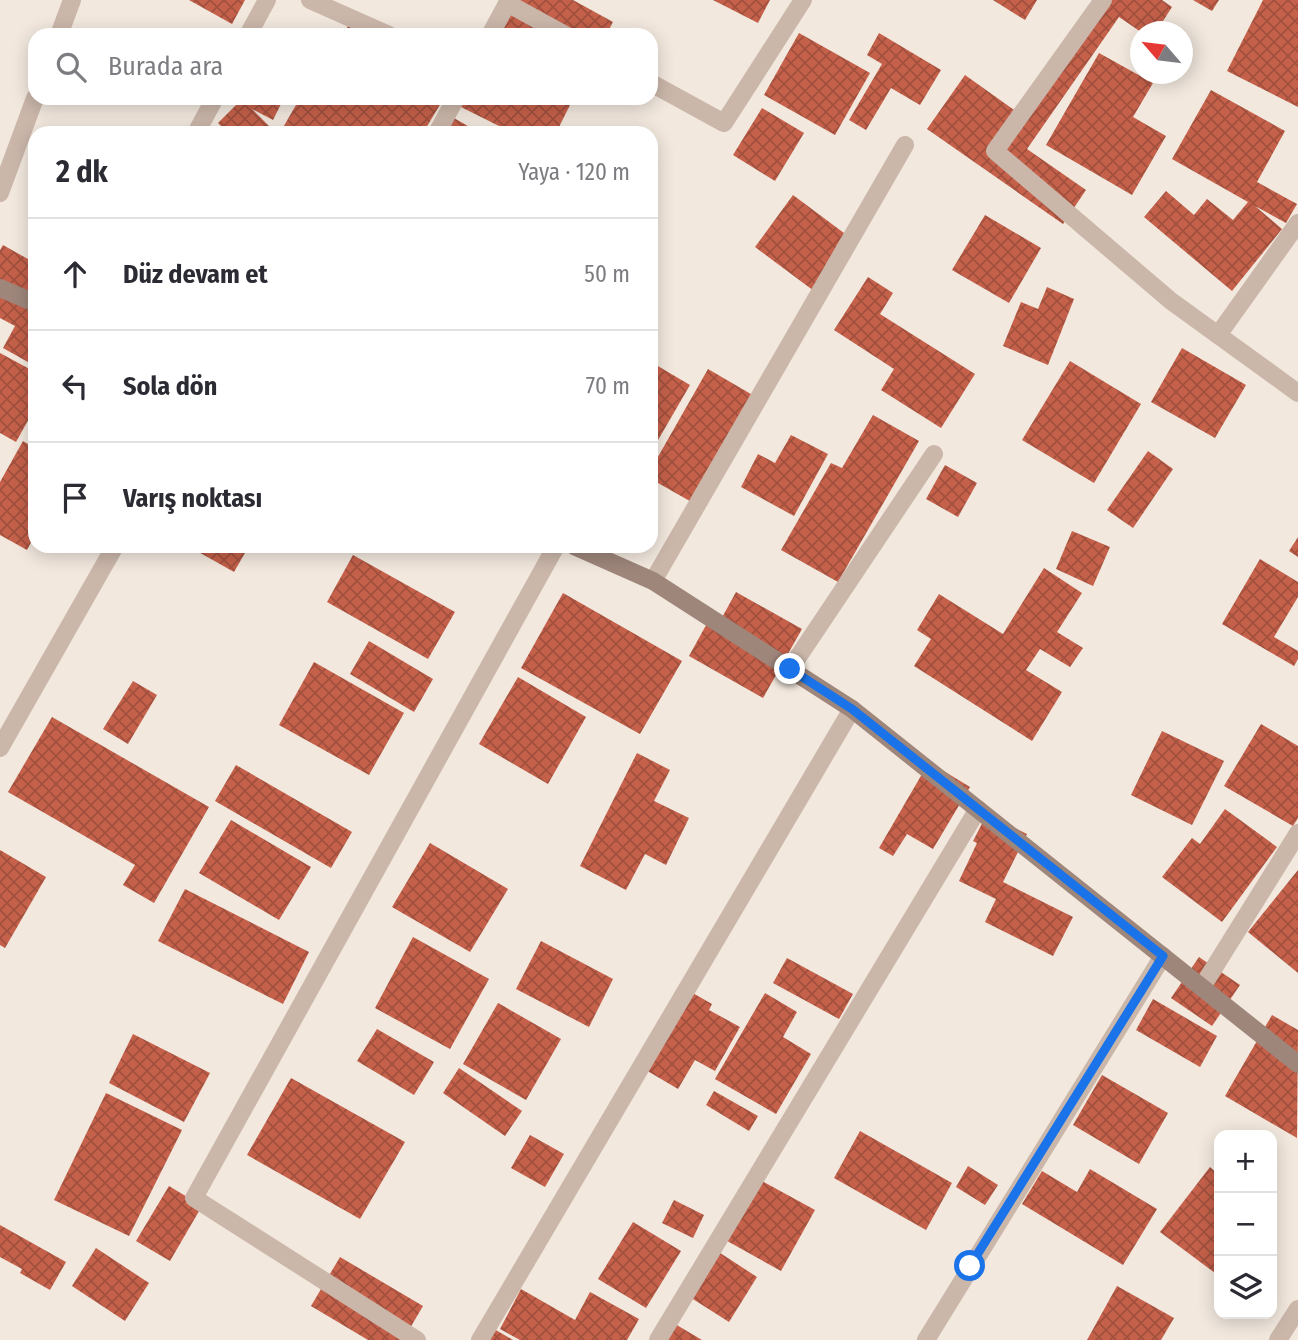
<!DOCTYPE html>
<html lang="tr">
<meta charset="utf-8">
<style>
body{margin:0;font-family:"Fira Sans Condensed",sans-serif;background:#f7f7f7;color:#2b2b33}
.controls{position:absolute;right:21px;bottom:21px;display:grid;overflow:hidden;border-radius:14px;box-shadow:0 4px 18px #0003}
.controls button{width:63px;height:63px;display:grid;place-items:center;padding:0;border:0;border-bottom:2px solid #e1e1e2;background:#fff;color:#2b2b33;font:35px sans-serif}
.compass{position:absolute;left:1130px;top:21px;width:63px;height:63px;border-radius:50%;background:#fff;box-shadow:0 4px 18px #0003;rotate:298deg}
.stop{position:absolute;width:21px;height:21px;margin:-16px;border:5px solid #1a73e8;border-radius:50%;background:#fff}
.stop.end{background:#1a73e8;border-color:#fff;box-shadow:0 2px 7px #0008}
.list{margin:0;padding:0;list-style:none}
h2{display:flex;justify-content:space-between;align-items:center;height:91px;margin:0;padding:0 28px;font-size:30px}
h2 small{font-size:23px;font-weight:400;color:#7c7c81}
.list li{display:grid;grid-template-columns:46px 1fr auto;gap:21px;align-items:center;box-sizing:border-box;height:112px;padding:0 28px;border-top:2px solid #e1e1e2}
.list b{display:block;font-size:26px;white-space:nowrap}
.list em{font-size:23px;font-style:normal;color:#7c7c81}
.icon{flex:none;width:38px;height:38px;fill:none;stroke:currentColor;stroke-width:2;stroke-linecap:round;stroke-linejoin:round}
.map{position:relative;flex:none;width:1298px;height:1340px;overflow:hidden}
.search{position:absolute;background:#fff;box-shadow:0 4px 18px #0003;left:28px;top:28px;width:630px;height:77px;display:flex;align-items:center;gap:18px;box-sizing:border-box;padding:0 24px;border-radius:21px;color:#7c7c81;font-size:26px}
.panel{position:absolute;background:#fff;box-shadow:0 4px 18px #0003;left:28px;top:126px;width:630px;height:427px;border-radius:21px}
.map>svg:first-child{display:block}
.building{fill:url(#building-cross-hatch)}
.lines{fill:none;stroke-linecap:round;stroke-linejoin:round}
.minor{stroke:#cbb7aa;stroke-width:18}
.secondary{stroke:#9e867b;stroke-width:18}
.route{stroke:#1a73e8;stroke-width:9}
</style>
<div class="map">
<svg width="1298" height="1340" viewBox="0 0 1298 1340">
<defs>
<pattern id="building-cross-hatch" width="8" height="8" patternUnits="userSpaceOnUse" patternTransform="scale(1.75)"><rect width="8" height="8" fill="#c5614a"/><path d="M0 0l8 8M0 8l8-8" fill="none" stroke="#a1503e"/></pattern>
</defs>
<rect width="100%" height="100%" fill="#f2e8de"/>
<g class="building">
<path d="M189,0H245L232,24Z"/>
<path d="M519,0H573L613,22L606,35H500Z"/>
<path d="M713,0H770L758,23Z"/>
<path d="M993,0H1037L1025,20Z"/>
<path d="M1105,0H1162L1172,7L1156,32H1141L1119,17L1027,149L1086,190L1063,224L927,129L965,75L1024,117Z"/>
<path d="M1193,0H1219L1212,11Z"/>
<path d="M1263,0H1298V107L1227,71Z"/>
<path d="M350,22L373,35H343Z"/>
<path d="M799,33L870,73L835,135L764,95Z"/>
<path d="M879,33L941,70L920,105L891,88L866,130L849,120L882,64L867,55Z"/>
<path d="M1099,53L1153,83L1133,117L1166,136L1132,195L1046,145Z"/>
<path d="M1211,90L1285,131L1257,182L1297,204L1286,223L1255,206L1282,229L1232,291L1144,217L1166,191L1194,215L1207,199L1233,220L1248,202L1172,159Z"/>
<path d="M231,98H284L273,120L252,109L276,133H228L218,123L239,102Z"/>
<path d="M300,98H444L423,133H284L281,131Z"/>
<path d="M458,98H566L572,101L556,133H513L455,104Z"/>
<path d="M762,108L804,133L775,181L733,155Z"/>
<path d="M454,118L480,133H445Z"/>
<path d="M793,195L852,239L814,291L755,247Z"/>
<path d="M985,215L1041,248L1009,303L952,270Z"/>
<path d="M3,245L35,263V366L3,348L15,326L0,318V250Z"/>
<path d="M868,277L893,293L880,314L975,374L941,428L881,390L894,369L834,330Z"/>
<path d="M1047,287L1074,299L1048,365L1003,346L1021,302L1038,309Z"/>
<path d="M1182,348L1246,385L1215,438L1151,402Z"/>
<path d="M0,353L35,372V408L16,442L0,433Z"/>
<path d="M1070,361L1141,404L1094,483L1022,440Z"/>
<path d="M651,362L690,385L654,447L651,445Z"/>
<path d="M708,369L756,397L695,504L651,479V469Z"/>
<path d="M873,415L919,441L838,582L781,550L831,463L842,468Z"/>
<path d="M791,435L828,454L794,516L741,487L758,454L775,463Z"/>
<path d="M23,441L35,448V535L27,550L0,535V482Z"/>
<path d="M1148,451L1173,469L1133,528L1107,510Z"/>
<path d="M945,465L977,483L958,517L926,499Z"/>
<path d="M1072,531L1110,547L1093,586L1056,569Z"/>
<path d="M1298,537V557L1289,551Z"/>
<path d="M188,546H249L234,572Z"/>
<path d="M353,555L455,612L428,659L327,602Z"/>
<path d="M1260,559L1298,582V597L1274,637L1298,651V659L1294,666L1222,624Z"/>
<path d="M1044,568L1082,593L1057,632L1083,648L1070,667L1040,649L1026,670L1062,692L1032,741L914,666L931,639L917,630L939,594L1003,634Z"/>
<path d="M736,592L802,629L763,698L689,656L710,618L719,623Z"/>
<path d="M563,593L682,661L640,734L521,668Z"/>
<path d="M369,641L433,679L414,712L350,674Z"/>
<path d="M314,662L404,713L369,775L279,725Z"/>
<path d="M518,677L586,717L548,784L479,744Z"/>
<path d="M133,681L157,695L128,744L103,729Z"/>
<path d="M52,717L209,807L154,903L123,885L135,865L8,792Z"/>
<path d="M1261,724L1298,746V818L1293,826L1224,786Z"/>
<path d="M1162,731L1224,761L1192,825L1131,795Z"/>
<path d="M637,753L670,770L654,801L689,818L666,865L645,854L626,890L580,866Z"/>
<path d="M929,762L970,787L933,849L907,834L893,856L879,848Z"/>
<path d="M236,765L352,832L331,868L215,801Z"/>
<path d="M1225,809L1277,847L1222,922L1162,877L1192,838L1200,844Z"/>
<path d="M987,814L1027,834L1003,882L1073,917L1053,956L985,922L996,899L959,881L977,843L973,841Z"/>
<path d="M231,820L311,867L279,920L199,873Z"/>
<path d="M430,843L508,889L470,952L392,907Z"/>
<path d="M0,850L46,877L5,948L0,945Z"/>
<path d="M1298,870V973L1248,932Z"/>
<path d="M185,889L309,952L283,1004L158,941Z"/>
<path d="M413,937L489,979L450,1049L375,1008Z"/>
<path d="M541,941L613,979L589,1027L516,989Z"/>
<path d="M1199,957L1240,985L1212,1026L1171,998Z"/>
<path d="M787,958L853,994L839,1019L773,983Z"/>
<path d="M684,988L712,1004L709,1010L740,1027L715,1071L695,1060L678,1089L639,1066Z"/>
<path d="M765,993L797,1012L783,1037L811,1054L776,1114L715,1079Z"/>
<path d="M1153,999L1217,1036L1200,1067L1136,1030Z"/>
<path d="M498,1003L561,1039L526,1100L463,1064Z"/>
<path d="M1272,1015L1298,1030L1297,1138L1225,1096Z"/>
<path d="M377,1029L434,1062L414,1095L357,1061Z"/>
<path d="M133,1034L210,1073L184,1122L109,1083Z"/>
<path d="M459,1068L522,1111L505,1136L443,1093Z"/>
<path d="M1102,1075L1168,1113L1139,1164L1073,1125Z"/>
<path d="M291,1078L405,1142L360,1219L247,1155Z"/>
<path d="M714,1091L758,1116L749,1131L706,1105Z"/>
<path d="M106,1093L182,1130L129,1236L54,1200Z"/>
<path d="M860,1131L952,1183L926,1230L834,1178Z"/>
<path d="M530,1135L564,1154L545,1187L511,1168Z"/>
<path d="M968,1166L998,1185L985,1205L956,1187Z"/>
<path d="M1210,1167L1219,1175V1276L1160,1232Z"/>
<path d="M1090,1169L1157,1209L1123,1265L1022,1204L1042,1171L1077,1192Z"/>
<path d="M753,1176L815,1210L781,1271L720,1237Z"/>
<path d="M169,1186L202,1206L170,1261L136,1241Z"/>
<path d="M674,1200L704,1215L693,1238L662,1223Z"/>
<path d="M633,1222L681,1251L646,1308L598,1279Z"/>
<path d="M0,1225L66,1262L50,1290L20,1273L22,1269L0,1257Z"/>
<path d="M96,1248L149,1283L125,1321L72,1286Z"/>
<path d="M714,1249L757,1277L729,1322L685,1294Z"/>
<path d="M340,1257L423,1306L403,1340H368L311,1306Z"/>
<path d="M1117,1286L1174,1318L1161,1340H1087Z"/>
<path d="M521,1289L575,1320L590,1292L639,1319L627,1340H520L500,1329Z"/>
<path d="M670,1321L702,1340H659Z"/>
<path d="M487,1325L513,1340H479Z"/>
</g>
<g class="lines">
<g class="minor">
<path d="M310,0L389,35"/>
<path d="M1103,0L995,151L1171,301L1298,393"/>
<path d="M507,3L565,35"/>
<path d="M59,35L72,0"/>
<path d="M248,35L267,0"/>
<path d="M490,35L509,0"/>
<path d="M651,83L724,123L803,0"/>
<path d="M196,133L215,98"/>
<path d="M437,133L456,98"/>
<path d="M0,193L35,98"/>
<path d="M1218,335L1298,223"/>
<path d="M653,581L905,145"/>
<path d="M790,669L934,454"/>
<path d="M0,748L115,546"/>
<path d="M1202,987L1298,833"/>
<path d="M417,1340L194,1198L556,546"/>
<path d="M480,1340L852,709"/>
<path d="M658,1340L978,809"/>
<path d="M926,1340L1163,956"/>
<path d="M1278,1340L1298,1309"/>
</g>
<g class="secondary">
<path d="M0,288L35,303"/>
<path d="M574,546L653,581L852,709L1298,1064"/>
</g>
</g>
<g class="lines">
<path class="route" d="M790,669L852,709L1163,956L970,1266"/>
</g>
</svg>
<div class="controls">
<button>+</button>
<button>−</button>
<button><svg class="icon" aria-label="layers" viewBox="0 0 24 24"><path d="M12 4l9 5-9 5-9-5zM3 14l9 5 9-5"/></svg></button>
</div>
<svg class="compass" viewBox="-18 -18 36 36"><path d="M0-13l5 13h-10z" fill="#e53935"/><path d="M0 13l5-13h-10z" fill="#7c7c81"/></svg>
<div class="stop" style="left:970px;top:1266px"></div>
<div class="stop end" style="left:790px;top:669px"></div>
<div class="search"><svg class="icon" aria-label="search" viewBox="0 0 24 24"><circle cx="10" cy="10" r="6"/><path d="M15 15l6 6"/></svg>Burada ara</div>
<section class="panel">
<h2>2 dk<small>Yaya · 120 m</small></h2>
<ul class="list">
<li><svg class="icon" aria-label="ahead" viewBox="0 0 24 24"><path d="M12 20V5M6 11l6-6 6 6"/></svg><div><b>Düz devam et</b></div><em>50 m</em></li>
<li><svg class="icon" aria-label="left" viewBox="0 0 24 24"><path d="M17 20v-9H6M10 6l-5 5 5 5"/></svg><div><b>Sola dön</b></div><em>70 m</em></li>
<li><svg class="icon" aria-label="arrive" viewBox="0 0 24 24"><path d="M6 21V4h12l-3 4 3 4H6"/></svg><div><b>Varış noktası</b></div></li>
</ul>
</section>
</div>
